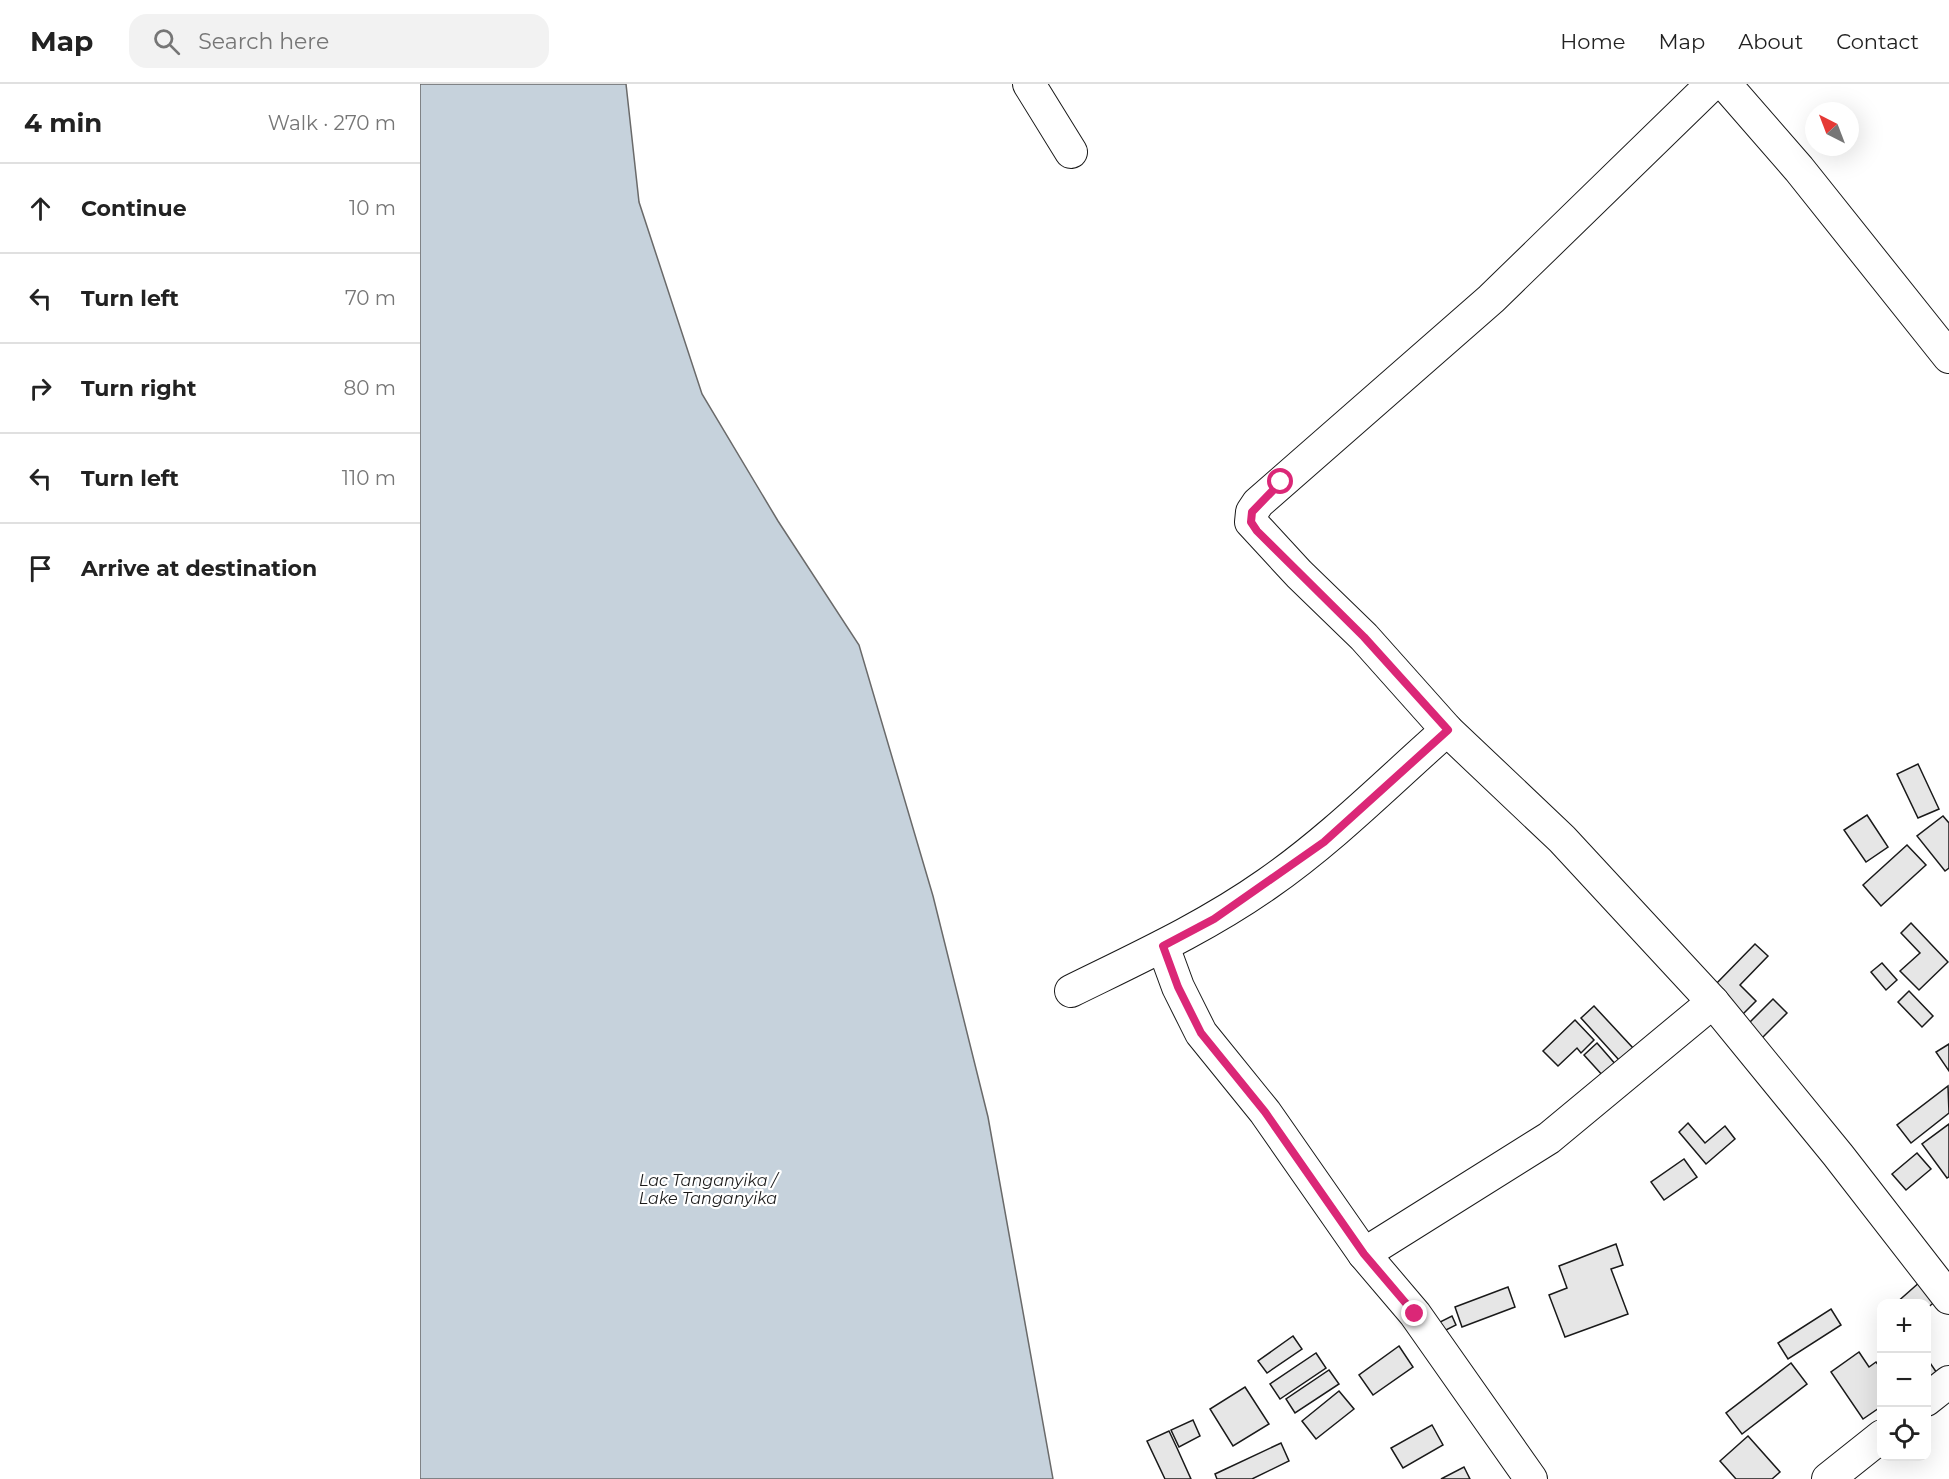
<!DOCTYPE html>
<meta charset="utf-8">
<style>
body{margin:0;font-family:Montserrat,sans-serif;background:#f2f2f2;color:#222}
.controls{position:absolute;right:18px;bottom:18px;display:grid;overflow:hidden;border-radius:12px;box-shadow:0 6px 24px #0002}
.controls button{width:54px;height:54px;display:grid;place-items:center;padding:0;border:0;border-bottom:2px solid #e0e0e0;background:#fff;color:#222;font:30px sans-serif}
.compass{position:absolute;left:1385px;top:18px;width:54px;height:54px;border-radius:50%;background:#fff;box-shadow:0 6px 24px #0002;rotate:318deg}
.stop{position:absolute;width:18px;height:18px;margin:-14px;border:4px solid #db2777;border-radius:50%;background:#fff}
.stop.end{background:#db2777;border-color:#fff;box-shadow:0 2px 6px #0008}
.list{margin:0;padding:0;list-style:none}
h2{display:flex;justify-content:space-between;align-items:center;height:78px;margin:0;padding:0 24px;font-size:26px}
h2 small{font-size:20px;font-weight:400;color:#767676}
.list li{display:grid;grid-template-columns:39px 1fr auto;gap:18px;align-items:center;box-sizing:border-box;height:90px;padding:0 24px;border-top:2px solid #e0e0e0}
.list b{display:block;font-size:22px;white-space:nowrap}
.list em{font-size:20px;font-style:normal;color:#767676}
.icon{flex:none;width:33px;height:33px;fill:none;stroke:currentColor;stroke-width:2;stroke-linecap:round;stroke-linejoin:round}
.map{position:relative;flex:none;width:1529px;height:1395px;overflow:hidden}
header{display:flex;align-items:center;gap:36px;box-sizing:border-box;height:84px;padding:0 30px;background:#fff;border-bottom:2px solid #e0e0e0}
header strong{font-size:28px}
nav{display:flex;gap:33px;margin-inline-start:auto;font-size:21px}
.search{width:420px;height:54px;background:#f2f2f2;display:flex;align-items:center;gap:15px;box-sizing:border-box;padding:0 21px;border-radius:18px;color:#767676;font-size:22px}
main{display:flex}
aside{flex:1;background:#fff}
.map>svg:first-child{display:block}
.water{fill:#c6d2dc;stroke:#6a6a6a;stroke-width:1.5}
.building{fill:#e6e6e6;stroke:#1a1a1a;stroke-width:1.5}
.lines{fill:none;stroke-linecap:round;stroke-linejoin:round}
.minor-casing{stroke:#1a1a1a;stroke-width:34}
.minor{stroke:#fff;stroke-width:32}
.route{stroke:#db2777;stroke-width:8}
.labels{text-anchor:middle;stroke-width:4.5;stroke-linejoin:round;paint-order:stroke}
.water-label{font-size:16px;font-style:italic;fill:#1a1a1a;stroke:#fff}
</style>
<header>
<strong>Map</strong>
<div class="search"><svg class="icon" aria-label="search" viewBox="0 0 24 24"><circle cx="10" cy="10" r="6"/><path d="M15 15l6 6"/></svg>Search here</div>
<nav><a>Home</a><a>Map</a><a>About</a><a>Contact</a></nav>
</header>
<main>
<aside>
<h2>4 min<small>Walk · 270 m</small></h2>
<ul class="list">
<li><svg class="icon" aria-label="ahead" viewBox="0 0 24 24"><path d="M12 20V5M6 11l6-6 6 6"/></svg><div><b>Continue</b></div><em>10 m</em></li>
<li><svg class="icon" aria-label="left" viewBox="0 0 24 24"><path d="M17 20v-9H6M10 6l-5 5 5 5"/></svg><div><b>Turn left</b></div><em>70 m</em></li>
<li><svg class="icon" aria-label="right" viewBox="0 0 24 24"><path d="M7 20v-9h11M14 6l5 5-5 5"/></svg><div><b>Turn right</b></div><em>80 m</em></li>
<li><svg class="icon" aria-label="left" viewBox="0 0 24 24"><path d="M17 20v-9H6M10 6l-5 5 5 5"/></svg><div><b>Turn left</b></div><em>110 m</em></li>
<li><svg class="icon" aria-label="arrive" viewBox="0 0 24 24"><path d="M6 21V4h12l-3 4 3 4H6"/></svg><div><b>Arrive at destination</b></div></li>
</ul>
</aside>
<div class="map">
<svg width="1529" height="1395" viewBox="0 0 1529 1395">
<rect width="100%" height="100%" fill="#fff"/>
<path class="water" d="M0,0H206L219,118L282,310L358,437L439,561L513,812L568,1033L633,1395H0Z"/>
<g class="building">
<path d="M1498,680L1519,725L1498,734L1477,690Z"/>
<path d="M1447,731L1468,763L1446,778L1424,746Z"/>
<path d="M1523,732L1529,739V784L1525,787L1497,752Z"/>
<path d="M1487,761L1506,781L1461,822L1443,801Z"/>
<path d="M1491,839L1528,878L1499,906L1480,887L1500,869L1481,849Z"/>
<path d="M1335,860L1348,872L1320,901L1336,917L1323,930L1294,902Z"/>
<path d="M1462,879L1477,896L1466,906L1451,888Z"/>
<path d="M1489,907L1513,932L1502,943L1478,918Z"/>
<path d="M1353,915L1367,929L1337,959L1323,945Z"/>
<path d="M1174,922L1213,964L1199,976L1161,934Z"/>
<path d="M1155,936L1174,956L1161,969L1157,964L1138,982L1123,967Z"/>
<path d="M1177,959L1197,982L1184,993L1164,971Z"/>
<path d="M1529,960V987L1516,968Z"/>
<path d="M1528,1002L1529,1029L1491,1059L1477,1041Z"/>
<path d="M1268,1039L1285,1059L1305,1042L1315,1055L1286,1080L1259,1048Z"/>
<path d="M1529,1040V1093L1527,1094L1502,1060Z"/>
<path d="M1497,1069L1511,1085L1486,1106L1472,1090Z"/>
<path d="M1264,1075L1277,1093L1244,1116L1231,1098Z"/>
<path d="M1196,1160L1203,1181L1191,1185L1208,1230L1145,1253L1129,1211L1147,1204L1139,1182Z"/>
<path d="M1501,1197L1517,1216L1506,1225V1220H1475Z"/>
<path d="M1088,1203L1095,1223L1042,1243L1035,1223Z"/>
<path d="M1411,1225L1421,1241L1368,1275L1358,1259Z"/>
<path d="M1032,1232L1036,1241L1022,1248L1018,1239Z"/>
<path d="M873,1252L882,1265L847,1289L838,1277Z"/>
<path d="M979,1262L993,1283L953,1311L939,1291Z"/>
<path d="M1439,1268L1449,1283L1456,1278L1462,1286L1459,1300L1462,1322L1443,1335L1411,1288Z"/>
<path d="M896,1269L906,1284L860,1315L850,1300Z"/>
<path d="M1506,1273L1519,1292L1506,1301Z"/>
<path d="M1371,1279L1387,1300L1322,1350L1306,1329Z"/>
<path d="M909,1286L919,1300L875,1329L866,1315Z"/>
<path d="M825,1303L849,1340L813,1362L790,1325Z"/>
<path d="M919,1307L934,1325L896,1355L882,1337Z"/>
<path d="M773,1336L780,1352L759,1363L751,1346Z"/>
<path d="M1012,1341L1023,1361L983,1384L971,1364Z"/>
<path d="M749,1347L757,1364L771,1395H745L727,1357Z"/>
<path d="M1328,1352L1360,1388L1352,1395H1316L1300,1377Z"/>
<path d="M861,1359L869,1377L832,1395H797L795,1390Z"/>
<path d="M1044,1383L1050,1395H1021Z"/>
</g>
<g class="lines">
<g class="minor-casing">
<g id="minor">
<path d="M609,0L651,68"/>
<path d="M1292,0L1071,215L838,419L832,428L831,438L879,490L944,553L1027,646L1142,755L1293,918L1418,1071L1529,1214"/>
<path d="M1305,0L1379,85L1529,273"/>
<path d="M743,862L758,903L781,949L845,1028L944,1170L995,1230L1111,1395"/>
<path d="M651,907C718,874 786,843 847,800C912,755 968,698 1027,646"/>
<path d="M944,1170L1129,1054L1293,918"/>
<path d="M1506,1316L1529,1298"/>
<path d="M1408,1395L1462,1352"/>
</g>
</g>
<use href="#minor" class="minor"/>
</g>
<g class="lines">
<path class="route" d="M861,398L832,428L831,438L837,447L944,553L1028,646L904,758L794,835L743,862L758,903L781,949L845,1028L944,1170L995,1230"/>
</g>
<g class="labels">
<g class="water-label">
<text x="288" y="1102">Lac Tanganyika /<tspan x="288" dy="18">Lake Tanganyika</tspan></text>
</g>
</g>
</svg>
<div class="controls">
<button>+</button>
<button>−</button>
<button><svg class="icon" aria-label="locate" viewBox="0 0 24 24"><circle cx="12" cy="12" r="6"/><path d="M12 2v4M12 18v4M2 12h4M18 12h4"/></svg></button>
</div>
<svg class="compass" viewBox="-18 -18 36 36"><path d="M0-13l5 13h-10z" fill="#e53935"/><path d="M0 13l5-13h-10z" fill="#767676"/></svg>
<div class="stop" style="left:861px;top:398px"></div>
<div class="stop end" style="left:995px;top:1230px"></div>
</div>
</main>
